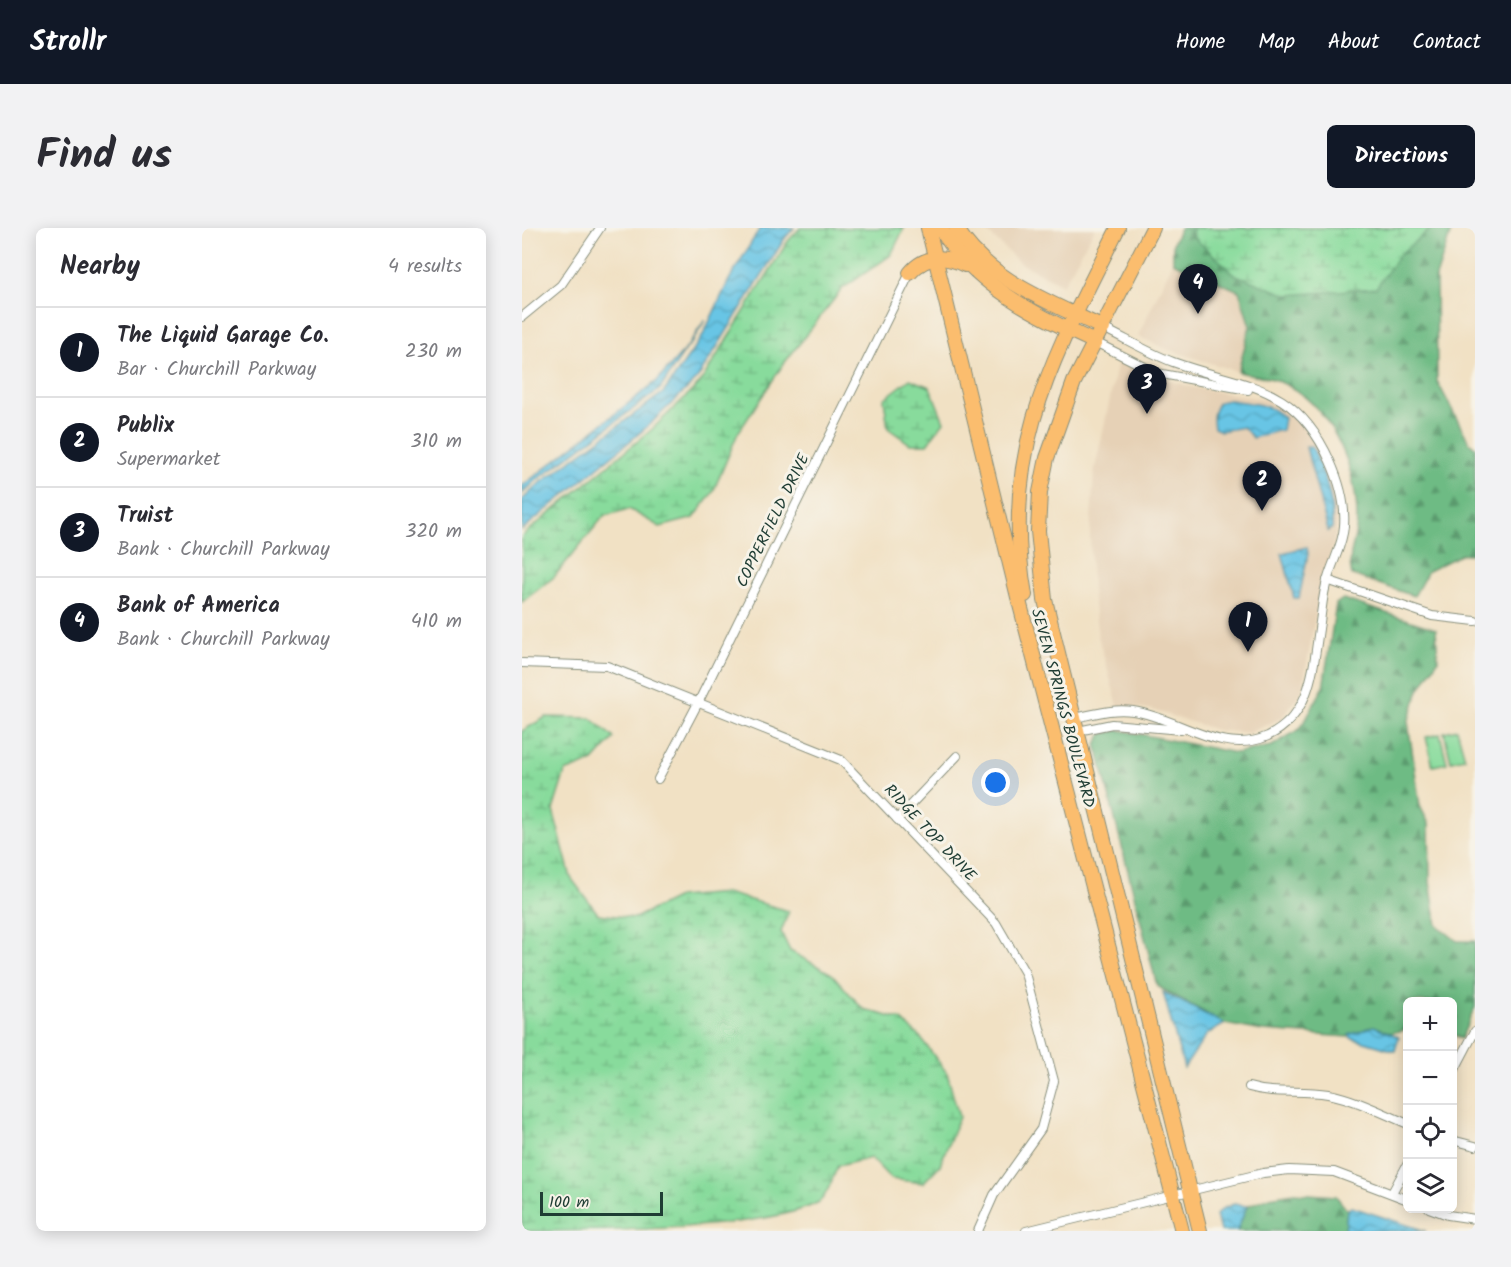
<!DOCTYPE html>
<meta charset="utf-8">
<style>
body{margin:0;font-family:Kalam,sans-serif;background:#f2f2f3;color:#2b2b33}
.controls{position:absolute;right:18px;bottom:18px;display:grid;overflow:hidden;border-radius:9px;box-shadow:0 3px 15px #0003}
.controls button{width:54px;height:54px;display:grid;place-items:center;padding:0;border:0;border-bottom:2px solid #e1e1e2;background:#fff;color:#2b2b33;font:30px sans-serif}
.scale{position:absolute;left:18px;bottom:15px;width:123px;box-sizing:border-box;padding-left:6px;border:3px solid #1f3d34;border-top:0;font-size:16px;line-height:21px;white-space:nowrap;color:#1f3d34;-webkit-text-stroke:4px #f7f3e8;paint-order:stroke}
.you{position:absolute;left:474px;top:555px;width:21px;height:21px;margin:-15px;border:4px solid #fff;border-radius:50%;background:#1a73e8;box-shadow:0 0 0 9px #1a73e833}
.badge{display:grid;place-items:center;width:39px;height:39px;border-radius:50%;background:#111827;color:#fff;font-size:20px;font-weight:700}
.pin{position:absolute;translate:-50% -50px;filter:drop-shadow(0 2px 3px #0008)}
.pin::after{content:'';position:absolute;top:32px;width:21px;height:18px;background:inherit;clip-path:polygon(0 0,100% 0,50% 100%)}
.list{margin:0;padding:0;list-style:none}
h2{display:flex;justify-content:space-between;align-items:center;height:78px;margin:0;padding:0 24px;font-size:26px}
h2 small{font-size:20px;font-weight:400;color:#7c7c81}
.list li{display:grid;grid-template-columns:39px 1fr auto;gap:18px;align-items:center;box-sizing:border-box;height:90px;padding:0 24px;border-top:2px solid #e1e1e2}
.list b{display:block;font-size:22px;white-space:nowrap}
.list p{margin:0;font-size:20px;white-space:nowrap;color:#7c7c81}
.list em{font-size:20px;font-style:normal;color:#7c7c81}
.icon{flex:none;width:33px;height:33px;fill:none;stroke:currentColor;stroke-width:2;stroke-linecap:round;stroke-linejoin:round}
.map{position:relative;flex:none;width:953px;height:1003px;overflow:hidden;border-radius:9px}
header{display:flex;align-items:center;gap:36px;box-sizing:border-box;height:84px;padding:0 30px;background:#111827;color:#fff}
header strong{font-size:28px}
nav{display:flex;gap:33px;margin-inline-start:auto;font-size:21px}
.intro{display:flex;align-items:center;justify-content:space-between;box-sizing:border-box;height:144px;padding:0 36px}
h1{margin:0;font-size:42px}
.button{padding:15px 27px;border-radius:9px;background:#111827;color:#fff;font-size:21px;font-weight:700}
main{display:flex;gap:36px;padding:0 36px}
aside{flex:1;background:#fff;border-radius:9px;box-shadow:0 3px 15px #0003}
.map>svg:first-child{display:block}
.built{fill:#e6d1b6}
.grass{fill:#88db9c;stroke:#548c68;stroke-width:1.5}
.forest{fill:url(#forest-firs);stroke:#467c5c;stroke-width:1.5}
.wetland{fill:url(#wetland-marsh);stroke:#548c68;stroke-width:1.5}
.water{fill:url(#water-waves);stroke:#43818c;stroke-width:1.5}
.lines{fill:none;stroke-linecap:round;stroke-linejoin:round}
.street-casing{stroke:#888f7c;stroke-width:10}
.primary-casing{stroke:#888f7c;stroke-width:16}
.street{stroke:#fff;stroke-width:8}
.primary{stroke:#fbbd6e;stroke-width:14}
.labels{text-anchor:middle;stroke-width:6;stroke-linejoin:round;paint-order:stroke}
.street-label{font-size:16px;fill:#1f3d34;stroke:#f7f3e8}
</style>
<header>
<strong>Strollr</strong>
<nav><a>Home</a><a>Map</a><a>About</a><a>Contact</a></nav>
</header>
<div class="intro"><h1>Find us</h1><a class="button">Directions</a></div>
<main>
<aside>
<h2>Nearby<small>4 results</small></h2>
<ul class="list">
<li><span class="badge">1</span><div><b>The Liquid Garage Co.</b><p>Bar · Churchill Parkway</p></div><em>230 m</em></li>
<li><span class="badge">2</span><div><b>Publix</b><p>Supermarket</p></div><em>310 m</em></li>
<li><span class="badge">3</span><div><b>Truist</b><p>Bank · Churchill Parkway</p></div><em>320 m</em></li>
<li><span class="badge">4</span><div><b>Bank of America</b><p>Bank · Churchill Parkway</p></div><em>410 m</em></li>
</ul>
</aside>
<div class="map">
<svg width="953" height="1003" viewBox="0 0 953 1003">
<defs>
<pattern id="forest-firs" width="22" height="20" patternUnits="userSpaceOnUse" patternTransform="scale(1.5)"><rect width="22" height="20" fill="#6ebb84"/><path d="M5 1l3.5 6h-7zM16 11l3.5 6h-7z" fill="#5a996d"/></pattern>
<pattern id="wetland-marsh" width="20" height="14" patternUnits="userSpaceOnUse" patternTransform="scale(1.5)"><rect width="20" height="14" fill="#88db9c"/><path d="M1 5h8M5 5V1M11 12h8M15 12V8" fill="none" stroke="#6fb380"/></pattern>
<pattern id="water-waves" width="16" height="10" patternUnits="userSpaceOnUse" patternTransform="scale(1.5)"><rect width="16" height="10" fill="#67c5e5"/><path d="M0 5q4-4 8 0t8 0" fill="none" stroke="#54a1ba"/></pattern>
</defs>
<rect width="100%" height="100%" fill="#f7f3e8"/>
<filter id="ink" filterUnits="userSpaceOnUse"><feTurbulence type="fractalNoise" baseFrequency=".0167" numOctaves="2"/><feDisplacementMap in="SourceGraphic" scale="12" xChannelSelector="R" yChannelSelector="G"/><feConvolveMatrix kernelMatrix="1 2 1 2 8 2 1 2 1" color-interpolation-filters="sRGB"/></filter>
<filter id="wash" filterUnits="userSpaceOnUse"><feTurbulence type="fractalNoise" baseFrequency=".008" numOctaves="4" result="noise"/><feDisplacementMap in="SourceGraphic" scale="24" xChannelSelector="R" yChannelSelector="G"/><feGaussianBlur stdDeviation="1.35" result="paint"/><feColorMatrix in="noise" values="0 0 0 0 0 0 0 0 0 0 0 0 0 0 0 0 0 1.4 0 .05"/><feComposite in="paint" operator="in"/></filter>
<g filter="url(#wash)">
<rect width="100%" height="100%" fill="#f1e1c4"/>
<g class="built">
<path d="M461,0H573L541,57L498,35Z"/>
<path d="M651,34L716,63L728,98L716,144L642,120L616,108Z"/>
<path d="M596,133L638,150L674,160L746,172L775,190L795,216L813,259L818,283L812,315L798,363L780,462L760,490L727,505L695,502L627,481L596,478L576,408L570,361L568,306L572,245Z"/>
</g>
<g class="grass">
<path d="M935,501L943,530L929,533L922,504Z"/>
<path d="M918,506L925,535L911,538L904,509Z"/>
</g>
<g class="forest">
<path d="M658,0H930L914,49L915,153L947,214L953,219V326H940L906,343L892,368L830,347C824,326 836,310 835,289C834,237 808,174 756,153C744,148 729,147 716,144L728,98L717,63L651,34V15Z"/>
<path d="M821,371L914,401L916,432L897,462L886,494L898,578L907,596L908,654L915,697L935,713H953V779L939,811L931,806L930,774H886L883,802L869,805L852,798L826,809L741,803L703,796L635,758L574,516L580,506L597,502L714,525L750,518L778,501L801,460L814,376Z"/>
<path d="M772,965L814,968L825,982L823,1003H715L725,978L747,969Z"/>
</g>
<g class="wetland">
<path d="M278,0H382L369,27L320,61L260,138L216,205L191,264L172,290L138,299L107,281L82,288L32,349L0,374V308L128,203L178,155L266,13Z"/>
<path d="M671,0H910L878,26L854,60L765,67L714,47L670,8Z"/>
<path d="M388,151L408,159L422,194L405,216H388L366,200L362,171Z"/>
<path d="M24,489L69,490L92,510L71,533L43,544L31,582L49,650L76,686L113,690L156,669L204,665L267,683L259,704L268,723L310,746L341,781L380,792L398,809L425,845L437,889L418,937L401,955L369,951L349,930L316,938C311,948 306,967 297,974C244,1003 69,1003 0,1003V503Z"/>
</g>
<g class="water">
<path d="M238,0H272L263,10L175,151L125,199L0,302V272L17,256L142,164L180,109L207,52Z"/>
<path d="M183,92L138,161L15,252L0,266V258L135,153L170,114Z"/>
<path d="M707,172C726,175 749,175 762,190L760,202L731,210L721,199L699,203L692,200C690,189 691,183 697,174Z"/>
<path d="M790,218C802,246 812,268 810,300L806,303L784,219Z"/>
<path d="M785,319L786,326L777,370H772L760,325Z"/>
<path d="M641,764L703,796L685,806L662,840Z"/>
<path d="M852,798L877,809L873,823L829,810L827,807Z"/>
<path d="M712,976L725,978L715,1003H698L694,987L702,980Z"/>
<path d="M829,979L836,981L904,1003H823L825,982Z"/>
</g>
</g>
<g filter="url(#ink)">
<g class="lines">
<g class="street-casing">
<g id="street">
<path d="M0,89L39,57L78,0"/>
<path d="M573,114L635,145L726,162"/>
<path d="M805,352L910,388L953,393"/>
<path d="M0,435L85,438L319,532L474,695L503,745L532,853L519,901L472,967L456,1003"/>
<path d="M553,490C572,486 591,480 611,483C655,489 700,529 746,508C791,486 791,438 798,394C800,380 801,364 806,350C811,333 821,316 822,298C824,275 817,253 808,233C772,153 722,160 651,134C627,125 604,111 581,100"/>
<path d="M556,503L590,496L659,502"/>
<path d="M136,551L176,475L388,45"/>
<path d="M375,591L435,528"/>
<path d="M930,847L953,803"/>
<path d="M727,859C753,867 780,861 806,866C833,871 860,885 886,896"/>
<path d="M930,912L953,918"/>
<path d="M870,965L886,935"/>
<path d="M907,980L926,987L953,991"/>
<path d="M504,1003L741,945L767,942L812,944L886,972"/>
</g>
</g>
<g class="primary-casing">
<g id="primary">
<path d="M406,0L496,369L660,1003"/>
<path d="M418,0C453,57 514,88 573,114"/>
<path d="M434,0C468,54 527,73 581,100"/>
<path d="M631,0L552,154L525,230L518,264L516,303L523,372L678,1003"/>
<path d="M388,45C403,27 423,27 443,37"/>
<path d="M503,367C477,220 534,125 596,0"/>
</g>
</g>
<use href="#street" class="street"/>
<use href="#primary" class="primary"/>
</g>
</g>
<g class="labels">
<g class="street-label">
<text transform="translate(250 292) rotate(-64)" y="6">COPPERFIELD DRIVE</text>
<text transform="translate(542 480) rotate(75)" y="6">SEVEN SPRINGS BOULEVARD</text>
<text transform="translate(409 604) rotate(47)" y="6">RIDGE TOP DRIVE</text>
</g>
</g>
</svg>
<div class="controls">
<button>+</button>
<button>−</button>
<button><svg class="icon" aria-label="locate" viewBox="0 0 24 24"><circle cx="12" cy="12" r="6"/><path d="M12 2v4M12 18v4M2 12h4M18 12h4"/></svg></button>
<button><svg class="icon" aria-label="layers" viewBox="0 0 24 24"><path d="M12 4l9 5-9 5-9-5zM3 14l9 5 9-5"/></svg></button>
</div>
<div class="scale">100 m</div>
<div class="you"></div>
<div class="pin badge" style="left:726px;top:424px">1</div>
<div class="pin badge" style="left:740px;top:283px">2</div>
<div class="pin badge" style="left:625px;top:186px">3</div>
<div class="pin badge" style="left:676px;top:86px">4</div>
</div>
</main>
